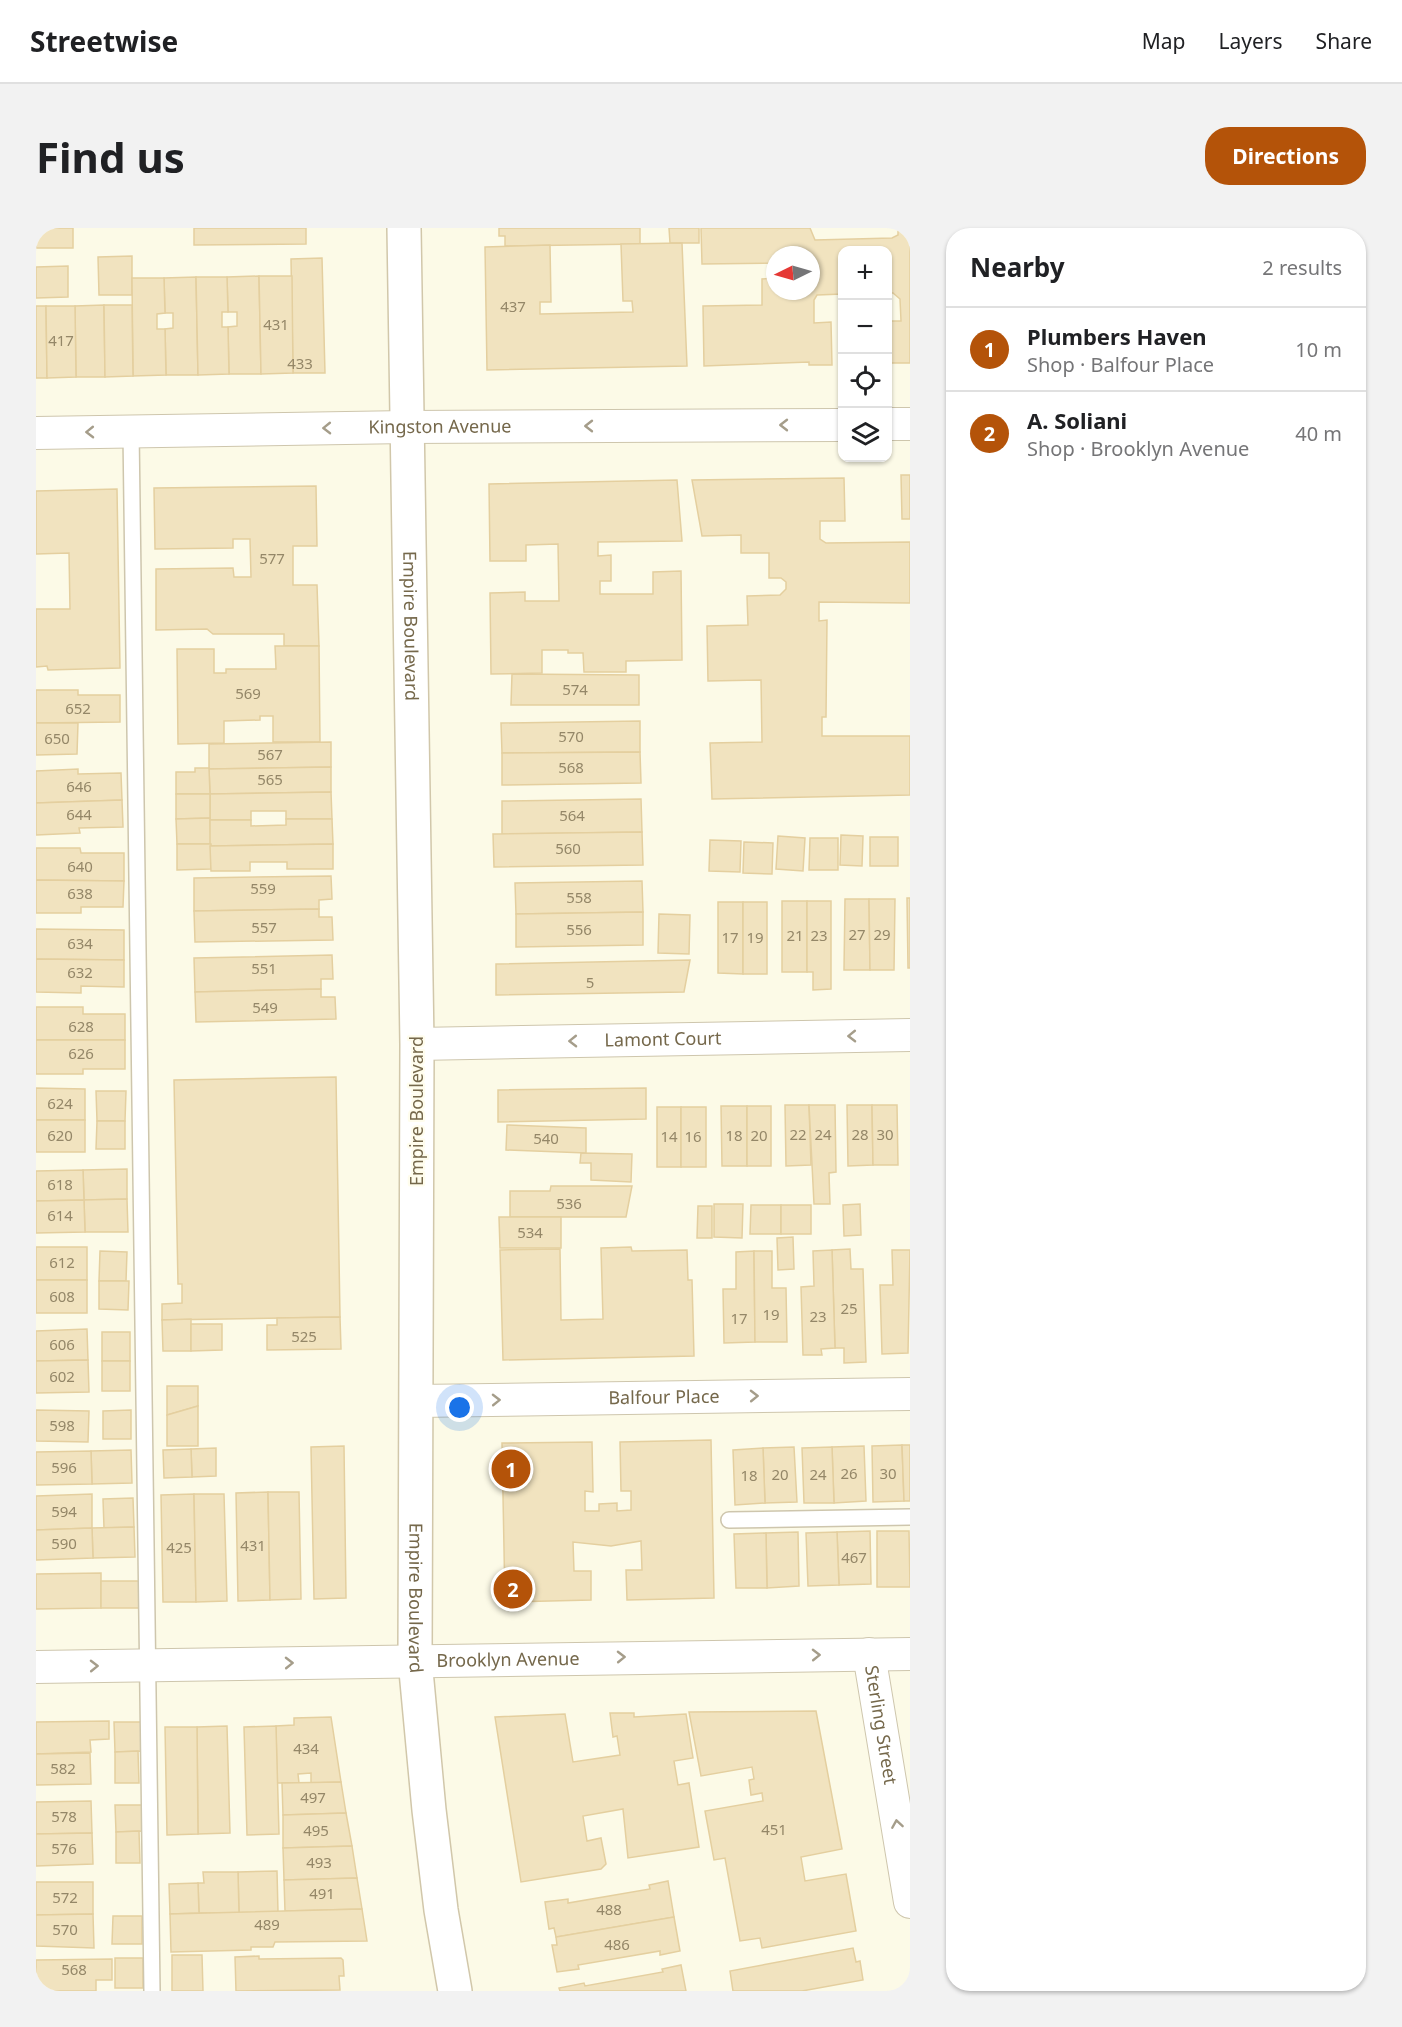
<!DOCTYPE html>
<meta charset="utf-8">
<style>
body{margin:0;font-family:"Noto Sans",sans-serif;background:#f2f2f2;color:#202124}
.controls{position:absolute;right:18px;top:18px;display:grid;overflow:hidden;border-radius:12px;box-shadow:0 2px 4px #0004}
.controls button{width:54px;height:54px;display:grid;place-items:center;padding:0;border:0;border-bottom:2px solid #e0e0e0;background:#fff;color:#202124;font:30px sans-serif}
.compass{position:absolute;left:730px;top:18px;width:54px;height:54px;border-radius:50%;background:#fff;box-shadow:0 2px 4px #0004;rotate:265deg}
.you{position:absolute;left:424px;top:1180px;width:21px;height:21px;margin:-15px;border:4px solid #fff;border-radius:50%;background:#1a73e8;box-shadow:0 0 0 9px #1a73e833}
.badge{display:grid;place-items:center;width:39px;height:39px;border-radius:50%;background:#b45309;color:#fff;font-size:20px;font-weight:700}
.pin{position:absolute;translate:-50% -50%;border:3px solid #fff;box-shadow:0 2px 6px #0006}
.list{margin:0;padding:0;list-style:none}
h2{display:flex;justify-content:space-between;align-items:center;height:78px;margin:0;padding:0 24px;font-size:26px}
h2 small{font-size:20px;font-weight:400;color:#757577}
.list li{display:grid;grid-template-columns:39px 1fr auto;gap:18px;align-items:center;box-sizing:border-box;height:84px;padding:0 24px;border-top:2px solid #e0e0e0}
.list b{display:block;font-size:22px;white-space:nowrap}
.list p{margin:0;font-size:20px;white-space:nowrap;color:#757577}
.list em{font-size:20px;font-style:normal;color:#757577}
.icon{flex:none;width:33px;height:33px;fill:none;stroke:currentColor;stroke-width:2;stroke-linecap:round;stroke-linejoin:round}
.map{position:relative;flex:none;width:874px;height:1763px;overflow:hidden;border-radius:24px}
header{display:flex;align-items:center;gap:36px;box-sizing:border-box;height:84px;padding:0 30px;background:#fff;border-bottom:2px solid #e0e0e0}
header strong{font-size:28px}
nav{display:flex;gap:33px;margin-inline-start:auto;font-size:21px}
.intro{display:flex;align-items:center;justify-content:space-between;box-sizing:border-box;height:144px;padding:0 36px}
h1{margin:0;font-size:42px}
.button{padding:15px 27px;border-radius:24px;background:#b45309;color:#fff;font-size:21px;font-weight:700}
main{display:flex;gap:36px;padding:0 36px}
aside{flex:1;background:#fff;border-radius:24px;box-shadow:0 2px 4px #0004}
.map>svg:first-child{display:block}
.building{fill:#f1e3bf;stroke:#e4cf9f;stroke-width:1.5}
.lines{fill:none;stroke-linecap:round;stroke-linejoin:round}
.service-casing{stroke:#cec6ad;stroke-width:18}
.minor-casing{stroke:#cec6ad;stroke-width:34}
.secondary-casing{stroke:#d1c7aa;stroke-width:36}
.service{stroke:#fff;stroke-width:15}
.minor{stroke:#fff;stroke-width:32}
.secondary{stroke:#fff;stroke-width:33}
.oneway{stroke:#a59d8a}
.labels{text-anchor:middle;stroke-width:4.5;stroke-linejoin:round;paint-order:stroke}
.number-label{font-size:15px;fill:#948768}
.street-label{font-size:18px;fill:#75684b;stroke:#fffded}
</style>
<header>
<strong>Streetwise</strong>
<nav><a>Map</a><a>Layers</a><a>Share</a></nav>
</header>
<div class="intro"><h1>Find us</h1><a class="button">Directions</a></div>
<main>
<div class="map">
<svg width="874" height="1763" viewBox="0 0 874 1763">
<rect width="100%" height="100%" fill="#fcfae7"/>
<g class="building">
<rect x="0" y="0" width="37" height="20"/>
<path d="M158,0H270V16L158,17Z"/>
<path d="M463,0H604V16L469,18V8H463Z"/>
<path d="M633,0H663V15H634Z"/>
<path d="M665,0H774L779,12L856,10L862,7V0H874V135H852V93H865L864,71L857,65H852V22H806V66L781,67L778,72V95L795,94L796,137H773V134L668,138L667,78L726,77V51L739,50V63H775V27H739V35L666,36Z"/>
<path d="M646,15L651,138L451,142L449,19L514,17L515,74H504V86L597,84L596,73H587L585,16Z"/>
<path d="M96,28V67H63L62,29Z"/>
<path d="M286,30L289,145H257L255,31Z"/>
<path d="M32,38V69L0,70V39Z"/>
<path d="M223,48L225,146H193L192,99L201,98V84H192L191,49Z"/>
<path d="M223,48H256L257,145L225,146Z"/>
<path d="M160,49L162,147H130L129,101L137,100V85H129L128,50Z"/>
<path d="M160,49H191L192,84H186V99H192L193,146L162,147Z"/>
<path d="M96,50H128L129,85L121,86V101H129L130,147L97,148Z"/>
<path d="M68,77L69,149H40L39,78Z"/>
<path d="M68,77H96L97,148L69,149Z"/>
<path d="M0,78H10L11,150H0Z"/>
<path d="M10,78H39L40,149L11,150Z"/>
<path d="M865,247H874V291H866Z"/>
<path d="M808,250L809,293H784V311L790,315L874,314V375L783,374V393L791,392L790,489H786V508H874V567L676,571L674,515L726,514L725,452L672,453L671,398L712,397L711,368L744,367L750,361V354L745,350H733V325H705V307L666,308L656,252Z"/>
<path d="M641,252L646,313L562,314V328L575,327V353H564V366H617V344L645,343L646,432L590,433V444H548L547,425H532V422H506V445L455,446L454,365L489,364V373H523L522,316L490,317V333H454L453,256Z"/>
<path d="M280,258L281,318H257V357H281L283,418H248V406H177L171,401L120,402V341L197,340L198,349H215L214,311H197V320L119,321L118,260Z"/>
<path d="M81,261L84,440L12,442L11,438L0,439V381H34L33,325L0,326V263Z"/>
<path d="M239,418H283L284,514H237V488H224V492L188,493V515L142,516L141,421H178V445H190V441H240Z"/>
<path d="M476,446L603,447V477H475Z"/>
<path d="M0,462H42V467H84V494L0,495Z"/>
<path d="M604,493V524L466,525L465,495Z"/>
<path d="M0,495H42L41,526L0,527Z"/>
<path d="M295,514V539L173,541V516Z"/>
<path d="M604,524L605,555L466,557V525Z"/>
<path d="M295,539V564L174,566L173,541Z"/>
<path d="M159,540H173L174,566H140V544H159Z"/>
<path d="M42,541V546L85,545L86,572L0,575V543Z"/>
<path d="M295,564L296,591H250V583H215V592H174V566Z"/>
<path d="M140,566H174V590L140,591Z"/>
<path d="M605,571L606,604L466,606V573Z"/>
<path d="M86,572L87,599L43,600L44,605L0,607V575Z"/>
<path d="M174,590L175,616H141L140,591Z"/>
<path d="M250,591H296L297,616L174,618V592H215V598L250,597Z"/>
<path d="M606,604L607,637L458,639L457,606Z"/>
<path d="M805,607L827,608L826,638L804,637Z"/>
<path d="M742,608L769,610L767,643L740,641Z"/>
<rect x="834" y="609" width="28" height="29"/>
<path d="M774,610H802V642H773Z"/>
<path d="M674,612L705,613L704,644L673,643Z"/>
<path d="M708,614L737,615L736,646L707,645Z"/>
<path d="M141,616H175V641L141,642Z"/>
<path d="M297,616V641H251V634H214V643H175L174,618Z"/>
<path d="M0,620H44L45,625H88V653L0,652Z"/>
<path d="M295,648L296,671L283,672V681L158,683V650Z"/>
<path d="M0,652L88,653L87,679H45V685H0Z"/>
<path d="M606,653L607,684L480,686L479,655Z"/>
<path d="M871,670H874V740H872Z"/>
<path d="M809,671H833L834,742H808Z"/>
<path d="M833,671H859L858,742H834Z"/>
<rect x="746" y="673" width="25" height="71"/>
<path d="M771,673H795V761L777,762V744H771Z"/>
<path d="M682,674H707V746L682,745Z"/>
<rect x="707" y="674" width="24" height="72"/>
<path d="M283,681V689H296L297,712L159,714L158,683Z"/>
<path d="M607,684V717L480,719V686Z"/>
<path d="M623,686L654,687L653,726L622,725Z"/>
<path d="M0,701L88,702V732L0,731Z"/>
<path d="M296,727L297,751H285V761L159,764L158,730Z"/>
<path d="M0,731L88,732V759L45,758V765L0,764Z"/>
<path d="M654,732L648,764L460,767V736Z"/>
<path d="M285,761V769H299L300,791L160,794L159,764Z"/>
<path d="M0,779H47V786H89V812H0Z"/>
<path d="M0,812H89V841H47V846H0Z"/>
<path d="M300,849L304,1089L126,1092V1076L146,1075V1056H142L138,852Z"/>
<path d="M0,860L49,861V892H0Z"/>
<path d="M610,860V891L462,894V862Z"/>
<path d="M60,863H90L89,893H61Z"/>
<path d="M749,877H773L775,937L750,938Z"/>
<path d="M773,877H799L800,944L793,945L794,976H778Z"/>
<path d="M811,877H836L837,937L812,938Z"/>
<path d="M836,877H861L862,937H837Z"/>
<path d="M685,878H711V938H686Z"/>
<rect x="711" y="878" width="24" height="60"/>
<rect x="621" y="879" width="24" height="60"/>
<rect x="645" y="879" width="25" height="60"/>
<rect x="0" y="892" width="49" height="32"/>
<path d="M61,893H89V921H60Z"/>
<path d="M471,897L550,900V925L470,922Z"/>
<path d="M545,925L596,926L595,954L555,952V935H544Z"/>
<path d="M91,941V971L48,972L47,942Z"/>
<path d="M47,942L48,972L0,973V943Z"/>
<path d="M515,958H596L590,989H474V963H514Z"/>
<path d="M91,971L92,1004H49L48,972Z"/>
<path d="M48,972L49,1004L0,1005V973Z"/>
<path d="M678,976H707L706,1010L678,1009Z"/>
<path d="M824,976L825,1007L808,1008L807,977Z"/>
<path d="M715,977H745V1006H714Z"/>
<rect x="745" y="977" width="30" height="29"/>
<path d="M662,978H676V1010H661Z"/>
<path d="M463,989H525V1020H464Z"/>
<path d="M757,1009L758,1041L742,1042L741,1010Z"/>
<rect x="0" y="1019" width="51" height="33"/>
<path d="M595,1019L596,1023L651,1022L652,1052H656L658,1128L467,1132L464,1022L524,1021L525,1092L567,1091L565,1020Z"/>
<path d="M814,1021L815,1041H827L830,1134L808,1135V1120H799L796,1022Z"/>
<path d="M796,1022L799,1120L785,1121L786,1127H767L765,1059L778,1058L777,1023Z"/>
<path d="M856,1022H874L872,1125L846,1126L844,1057H857Z"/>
<path d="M64,1023L91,1024L90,1053H63Z"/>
<path d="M718,1023L719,1114L688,1115L687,1061H700V1024Z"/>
<path d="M718,1023H736V1060H750L751,1114H719Z"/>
<rect x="0" y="1052" width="51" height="33"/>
<path d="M63,1053H93L92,1082L63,1081Z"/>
<path d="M304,1089L305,1121L231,1122V1097H241V1090Z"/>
<path d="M155,1091V1123H127L126,1092Z"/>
<path d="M155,1096H186V1122L155,1123Z"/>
<path d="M51,1101L52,1132L0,1133V1103Z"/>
<rect x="66" y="1104" width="28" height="29"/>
<path d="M52,1132L53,1164L0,1165V1133Z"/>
<rect x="66" y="1133" width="28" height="30"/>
<path d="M131,1158H162V1178L131,1187Z"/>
<path d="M162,1178V1218H131V1187Z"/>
<path d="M0,1182L53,1183L52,1214L0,1213Z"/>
<path d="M95,1182V1211H67V1183Z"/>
<path d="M675,1212L678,1370L591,1372L590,1342H606L605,1313L575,1318L537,1314L538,1343H555V1372L469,1374L466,1215L556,1214L557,1264L549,1263V1283H563V1276L581,1275V1283L595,1282V1263H585L584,1214Z"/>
<path d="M866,1217L868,1273L837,1274L836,1218Z"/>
<path d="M866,1217H874V1273H868Z"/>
<path d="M308,1218L310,1370L278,1371L275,1219Z"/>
<path d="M828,1218L830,1273L798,1275L796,1219Z"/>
<path d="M758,1219L761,1274L729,1275L727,1220Z"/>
<path d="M796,1219L798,1275H768L766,1220Z"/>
<path d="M180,1220V1248L156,1249L155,1221Z"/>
<path d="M727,1220L729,1275L699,1277L697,1222Z"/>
<path d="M155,1221L156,1249L128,1250L127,1222Z"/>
<path d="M95,1222L96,1255L56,1256L55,1223Z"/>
<path d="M55,1223L56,1256L0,1257V1224Z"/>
<path d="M232,1264L234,1372L202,1373L200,1265Z"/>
<path d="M232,1264H263L265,1371L234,1372Z"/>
<path d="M56,1266V1300L0,1302V1268Z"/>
<path d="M158,1266L160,1374H127L125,1267Z"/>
<path d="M158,1266H188L191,1373L160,1374Z"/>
<path d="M97,1270L98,1299L68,1300L67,1271Z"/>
<path d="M98,1299L99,1329L57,1330L56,1300Z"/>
<path d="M56,1300L57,1330L0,1332V1302Z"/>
<path d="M834,1303L835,1356L803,1357L801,1304Z"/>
<path d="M841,1303H873L874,1359H841Z"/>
<path d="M762,1304L763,1358L731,1360L730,1305Z"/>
<path d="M801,1304L803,1357L772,1358L770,1305Z"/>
<path d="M730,1305L731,1360H700L698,1306Z"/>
<path d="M65,1345V1380L0,1381V1346Z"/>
<rect x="65" y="1353" width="40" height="27"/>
<path d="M780,1483L806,1621L765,1629L769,1653L810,1646L820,1703L726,1720L724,1710L704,1713L689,1630L678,1632L669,1583L727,1573L726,1565L715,1567L713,1552L718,1551L716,1539L665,1548L653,1484Z"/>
<path d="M574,1485H598V1489L650,1486L657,1530L638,1533L642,1557L653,1555L663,1619L592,1630L587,1581L547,1588L551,1613L565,1610L570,1636L565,1641L485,1654L459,1489L529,1486L537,1534L584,1527L581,1508L577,1509Z"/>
<path d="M295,1489L305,1554L275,1555V1545L262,1546L263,1555H241L240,1498L258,1497V1490Z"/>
<path d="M73,1493V1511L54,1512L55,1524L0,1526V1494Z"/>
<path d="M78,1494H108L109,1523L79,1524Z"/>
<path d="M191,1498L194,1605L162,1606L161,1499Z"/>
<path d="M240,1498L243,1606L211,1607L208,1499Z"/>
<path d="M129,1499H161L162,1606L131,1607Z"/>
<path d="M102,1523L103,1555H79V1524Z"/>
<path d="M54,1525L55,1556L0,1557V1526Z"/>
<path d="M305,1554L310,1585L247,1587L246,1555Z"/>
<path d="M55,1573L56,1605L0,1606V1574Z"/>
<path d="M79,1577H107L108,1603L80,1604Z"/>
<path d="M310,1585L316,1618L247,1620V1587Z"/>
<path d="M103,1603L104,1635H80V1604Z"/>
<path d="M56,1605L57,1636L0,1638V1606Z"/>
<path d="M316,1618L321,1650L248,1652L247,1620Z"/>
<path d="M241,1643L242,1684L203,1685L202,1644Z"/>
<path d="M167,1644H202L203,1685H163L162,1655H168Z"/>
<path d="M321,1650L326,1681L249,1683L248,1652Z"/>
<path d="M632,1653L638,1689L520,1709L518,1700L513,1701L509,1674L532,1671V1675L614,1661L613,1657Z"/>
<path d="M0,1654H57V1686L0,1687Z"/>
<path d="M162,1655L163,1685L134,1686L133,1656Z"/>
<path d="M326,1681L331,1713L239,1714L237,1719H215V1722L135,1724L134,1686Z"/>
<path d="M57,1686L58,1720L0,1718V1687Z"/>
<path d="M77,1688H106V1716H76Z"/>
<path d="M638,1689L644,1723L624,1727V1723L542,1737L543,1741L521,1744L516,1717H521L520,1709Z"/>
<path d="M817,1720L820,1734L824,1733L827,1752L766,1763H697L694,1743Z"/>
<path d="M136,1727H166L167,1763H136Z"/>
<path d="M223,1728V1731L305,1730L307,1732L308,1748H303L304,1762L200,1763L199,1729Z"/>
<rect x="79" y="1730" width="28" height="30"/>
<path d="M76,1731V1752H60V1763H0V1732Z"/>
<path d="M645,1737L650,1763H524L523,1760L548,1755L549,1758L627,1744L626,1741Z"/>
</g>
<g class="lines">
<g class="service-casing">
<g id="service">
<path d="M95,203L116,1763"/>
<path d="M693,1292L874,1289"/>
</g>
</g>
<g class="minor-casing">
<g id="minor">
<path d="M852,196H874"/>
<path id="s1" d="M0,205L371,199L806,197"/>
<path id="s2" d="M381,816L874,807"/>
<path id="s3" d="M380,1173L874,1166"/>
<path id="s4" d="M833,1426L874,1674"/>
<path id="s5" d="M0,1439L874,1426"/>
</g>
</g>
<g class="secondary-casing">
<g id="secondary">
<path id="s6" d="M368,0L381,816L379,1432L393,1582L405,1682L419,1763"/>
</g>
</g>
<use href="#service" class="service"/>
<use href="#minor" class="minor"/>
<use href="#secondary" class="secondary"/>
</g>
<defs><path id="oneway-chevron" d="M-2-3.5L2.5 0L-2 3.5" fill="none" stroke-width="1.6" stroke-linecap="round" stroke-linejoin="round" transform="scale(1.5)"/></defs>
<g class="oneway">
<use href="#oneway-chevron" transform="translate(748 197) rotate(180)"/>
<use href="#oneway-chevron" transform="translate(553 198) rotate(180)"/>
<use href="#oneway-chevron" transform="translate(291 200) rotate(179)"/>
<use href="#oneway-chevron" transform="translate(54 204) rotate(179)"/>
<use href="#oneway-chevron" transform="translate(816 808) rotate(179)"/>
<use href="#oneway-chevron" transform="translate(537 813) rotate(179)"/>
<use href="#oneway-chevron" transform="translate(718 1168) rotate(-1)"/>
<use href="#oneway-chevron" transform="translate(460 1172) rotate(-1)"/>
<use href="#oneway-chevron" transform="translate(780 1427) rotate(-1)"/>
<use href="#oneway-chevron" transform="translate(585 1429) rotate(-1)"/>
<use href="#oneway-chevron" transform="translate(253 1435) rotate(-1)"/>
<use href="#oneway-chevron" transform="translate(58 1438) rotate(-1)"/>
<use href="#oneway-chevron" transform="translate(861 1596) rotate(-99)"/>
</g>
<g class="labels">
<g class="number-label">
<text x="477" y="84">437</text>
<text x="240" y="102">431</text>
<text x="25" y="118">417</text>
<text x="264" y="141">433</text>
<text x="236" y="336">577</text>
<text x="539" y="467">574</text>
<text x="212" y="471">569</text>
<text x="42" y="486">652</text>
<text x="535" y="514">570</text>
<text x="21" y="516">650</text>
<text x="234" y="532">567</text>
<text x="535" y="545">568</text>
<text x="234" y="557">565</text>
<text x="43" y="564">646</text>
<text x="43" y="592">644</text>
<text x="536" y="593">564</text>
<text x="532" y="626">560</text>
<text x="44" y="644">640</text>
<text x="227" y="666">559</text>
<text x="44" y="671">638</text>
<text x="543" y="675">558</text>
<text x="228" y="705">557</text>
<text x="543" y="707">556</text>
<text x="821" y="712">27</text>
<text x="846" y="712">29</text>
<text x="759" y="713">21</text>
<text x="783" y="713">23</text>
<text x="694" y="715">17</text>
<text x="719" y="715">19</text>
<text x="44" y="721">634</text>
<text x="228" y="746">551</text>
<text x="44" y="750">632</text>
<text x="554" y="760">5</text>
<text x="229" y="785">549</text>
<text x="45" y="804">628</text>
<text x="45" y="831">626</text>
<text x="24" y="881">624</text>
<text x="762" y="912">22</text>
<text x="787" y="912">24</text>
<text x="824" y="912">28</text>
<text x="849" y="912">30</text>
<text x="24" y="913">620</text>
<text x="698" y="913">18</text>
<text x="723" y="913">20</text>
<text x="633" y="914">14</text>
<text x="657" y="914">16</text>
<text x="510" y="916">540</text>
<text x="24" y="962">618</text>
<text x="533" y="981">536</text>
<text x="24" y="993">614</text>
<text x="494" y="1010">534</text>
<text x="26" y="1040">612</text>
<text x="26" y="1074">608</text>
<text x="813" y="1086">25</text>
<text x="735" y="1092">19</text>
<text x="782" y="1094">23</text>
<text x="703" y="1096">17</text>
<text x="268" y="1114">525</text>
<text x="26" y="1122">606</text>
<text x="26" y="1154">602</text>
<text x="26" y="1203">598</text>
<text x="28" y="1245">596</text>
<text x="813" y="1251">26</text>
<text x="852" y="1251">30</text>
<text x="744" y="1252">20</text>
<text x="782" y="1252">24</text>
<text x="713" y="1253">18</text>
<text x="28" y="1289">594</text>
<text x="28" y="1321">590</text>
<text x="217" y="1323">431</text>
<text x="143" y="1325">425</text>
<text x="818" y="1335">467</text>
<text x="270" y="1526">434</text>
<text x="27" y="1546">582</text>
<text x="277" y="1575">497</text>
<text x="28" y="1594">578</text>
<text x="738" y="1607">451</text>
<text x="280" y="1608">495</text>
<text x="28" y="1626">576</text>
<text x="283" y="1640">493</text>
<text x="286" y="1671">491</text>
<text x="29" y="1675">572</text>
<text x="573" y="1687">488</text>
<text x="231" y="1702">489</text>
<text x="29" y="1707">570</text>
<text x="581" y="1722">486</text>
<text x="38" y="1747">568</text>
</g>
<g class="street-label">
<text dy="6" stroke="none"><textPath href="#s1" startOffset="404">Kingston Avenue</textPath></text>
<text dy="6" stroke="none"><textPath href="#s6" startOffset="398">Empire Boulevard</textPath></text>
<text dy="6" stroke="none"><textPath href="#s2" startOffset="246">Lamont Court</textPath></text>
<text transform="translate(381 883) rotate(-90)" y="6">Empire Boulevard</text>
<text dy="6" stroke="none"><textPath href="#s3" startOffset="248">Balfour Place</textPath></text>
<text dy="6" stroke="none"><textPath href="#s6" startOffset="1370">Empire Boulevard</textPath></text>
<text dy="6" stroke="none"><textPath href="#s5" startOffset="472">Brooklyn Avenue</textPath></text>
<text dy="6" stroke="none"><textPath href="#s4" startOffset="72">Sterling Street</textPath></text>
</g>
</g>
</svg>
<div class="controls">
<button>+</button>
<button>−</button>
<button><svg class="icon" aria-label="locate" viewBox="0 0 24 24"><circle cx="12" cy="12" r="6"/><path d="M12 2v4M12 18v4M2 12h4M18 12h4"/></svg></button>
<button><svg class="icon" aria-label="layers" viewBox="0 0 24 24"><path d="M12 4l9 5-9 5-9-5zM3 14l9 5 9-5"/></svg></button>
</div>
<svg class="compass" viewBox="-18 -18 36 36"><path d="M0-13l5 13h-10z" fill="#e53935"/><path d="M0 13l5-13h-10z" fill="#757577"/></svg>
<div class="you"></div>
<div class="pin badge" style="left:475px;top:1241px">1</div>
<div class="pin badge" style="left:477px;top:1361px">2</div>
</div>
<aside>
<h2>Nearby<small>2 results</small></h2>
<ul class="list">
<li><span class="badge">1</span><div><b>Plumbers Haven</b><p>Shop · Balfour Place</p></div><em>10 m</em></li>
<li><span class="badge">2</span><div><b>A. Soliani</b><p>Shop · Brooklyn Avenue</p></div><em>40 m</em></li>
</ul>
</aside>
</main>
